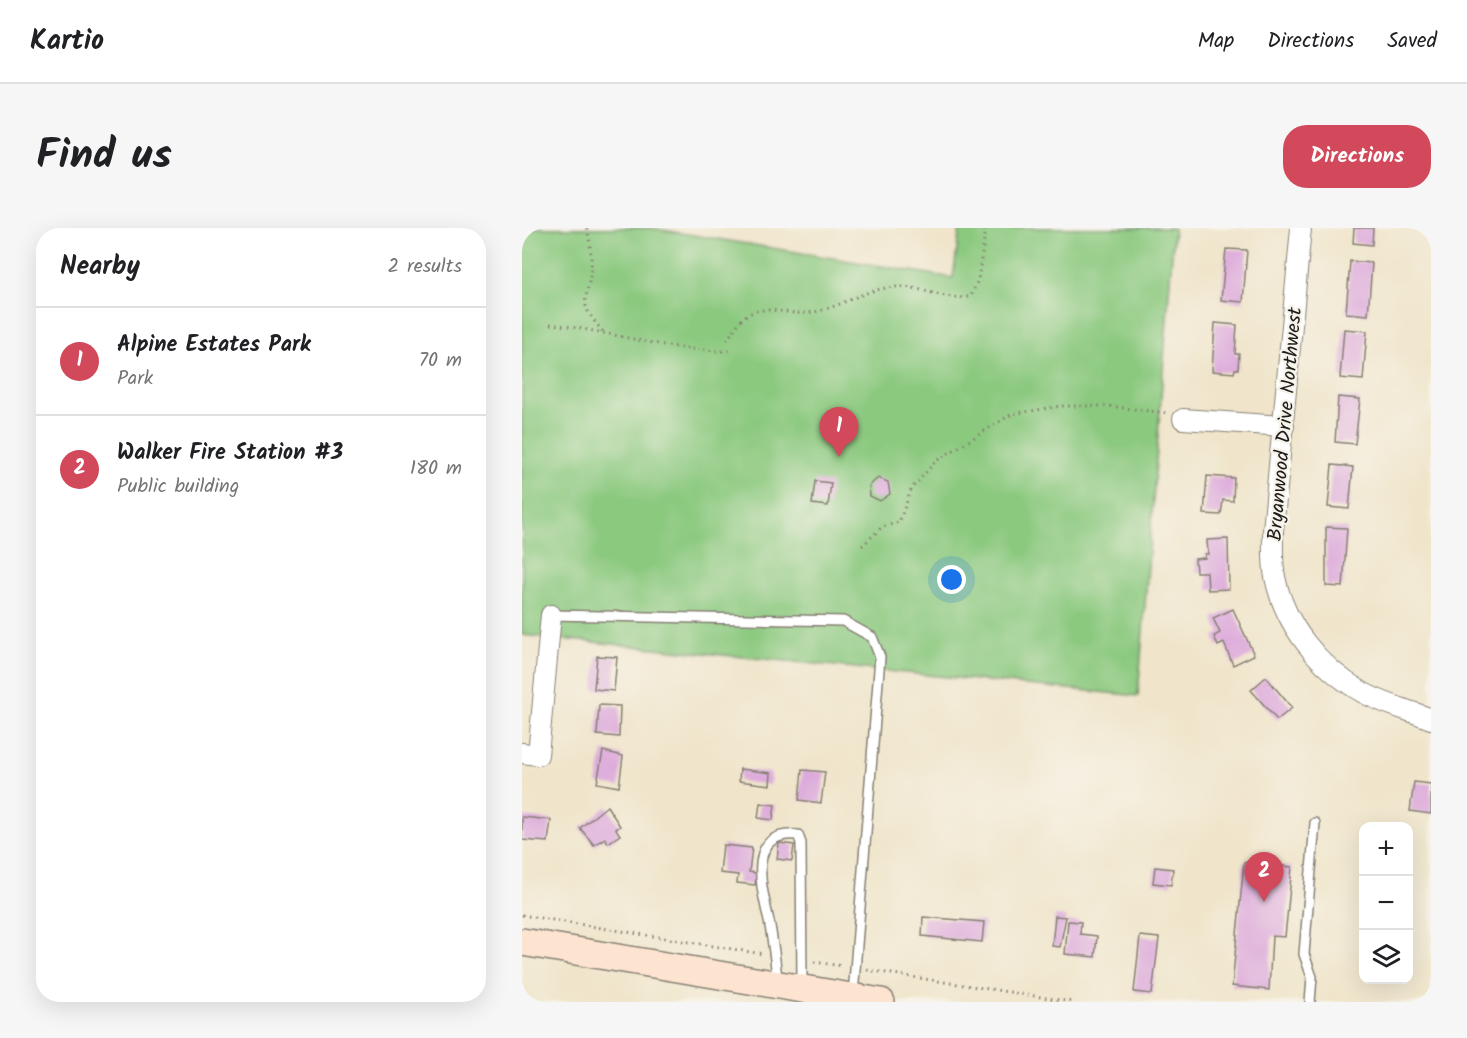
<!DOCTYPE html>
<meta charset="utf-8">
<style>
body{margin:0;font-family:Kalam,sans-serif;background:#f6f6f6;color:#202124}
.controls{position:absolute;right:18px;bottom:18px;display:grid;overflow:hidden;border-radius:12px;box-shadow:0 6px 24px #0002}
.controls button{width:54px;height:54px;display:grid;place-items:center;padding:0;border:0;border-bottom:2px solid #e0e0e0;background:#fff;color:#202124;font:30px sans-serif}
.you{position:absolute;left:430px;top:352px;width:21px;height:21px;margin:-15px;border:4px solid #fff;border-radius:50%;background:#1a73e8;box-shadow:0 0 0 9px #1a73e833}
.badge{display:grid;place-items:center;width:39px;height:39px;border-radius:50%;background:#d1495b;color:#fff;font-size:20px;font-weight:700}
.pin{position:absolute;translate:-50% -50px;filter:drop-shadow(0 2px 3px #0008)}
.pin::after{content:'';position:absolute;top:32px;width:21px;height:18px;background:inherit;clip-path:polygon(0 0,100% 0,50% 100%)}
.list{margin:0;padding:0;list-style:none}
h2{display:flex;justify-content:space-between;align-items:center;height:78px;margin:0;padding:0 24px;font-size:26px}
h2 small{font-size:20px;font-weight:400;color:#757577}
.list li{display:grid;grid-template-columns:39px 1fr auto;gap:18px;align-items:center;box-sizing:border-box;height:108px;padding:0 24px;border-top:2px solid #e0e0e0}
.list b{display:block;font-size:22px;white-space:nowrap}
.list p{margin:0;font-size:20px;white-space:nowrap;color:#757577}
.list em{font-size:20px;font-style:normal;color:#757577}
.icon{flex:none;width:33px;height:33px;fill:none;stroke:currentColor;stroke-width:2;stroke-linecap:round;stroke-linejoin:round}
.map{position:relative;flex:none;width:909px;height:774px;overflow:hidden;border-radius:24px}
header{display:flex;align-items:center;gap:36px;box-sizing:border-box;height:84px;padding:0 30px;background:#fff;border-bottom:2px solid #e0e0e0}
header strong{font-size:28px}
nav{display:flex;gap:33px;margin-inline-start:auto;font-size:21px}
.intro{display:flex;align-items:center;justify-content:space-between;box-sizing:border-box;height:144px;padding:0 36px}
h1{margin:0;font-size:42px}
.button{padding:15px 27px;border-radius:24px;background:#d1495b;color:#fff;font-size:21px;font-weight:700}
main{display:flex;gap:36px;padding:0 36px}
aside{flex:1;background:#fff;border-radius:24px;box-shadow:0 6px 24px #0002}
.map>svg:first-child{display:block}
.green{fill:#8bc97f;stroke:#54724e;stroke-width:1.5}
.building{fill:#ddaadb}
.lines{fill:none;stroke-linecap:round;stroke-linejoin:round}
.lane-casing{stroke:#868074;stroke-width:12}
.street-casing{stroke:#868074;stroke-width:22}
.secondary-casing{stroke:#868074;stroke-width:30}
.path{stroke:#868074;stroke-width:3;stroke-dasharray:1.5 4.5;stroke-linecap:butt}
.lane{stroke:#fff;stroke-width:9}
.street{stroke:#fff;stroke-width:20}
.secondary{stroke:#fde4d0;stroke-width:27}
.labels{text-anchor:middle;stroke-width:4.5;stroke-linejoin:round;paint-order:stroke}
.street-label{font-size:20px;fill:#1c1c1c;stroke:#f7f3e8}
</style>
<header>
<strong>Kartio</strong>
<nav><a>Map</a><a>Directions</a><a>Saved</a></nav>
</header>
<div class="intro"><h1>Find us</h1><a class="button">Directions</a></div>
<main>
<aside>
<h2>Nearby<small>2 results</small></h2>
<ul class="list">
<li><span class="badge">1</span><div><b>Alpine Estates Park</b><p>Park</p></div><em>70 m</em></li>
<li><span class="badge">2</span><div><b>Walker Fire Station #3</b><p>Public building</p></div><em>180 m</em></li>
</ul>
</aside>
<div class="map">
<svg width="909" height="774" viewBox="0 0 909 774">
<rect width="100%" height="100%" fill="#f7f3e8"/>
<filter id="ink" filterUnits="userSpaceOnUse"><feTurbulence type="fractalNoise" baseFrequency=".0167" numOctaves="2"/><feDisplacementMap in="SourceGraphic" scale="12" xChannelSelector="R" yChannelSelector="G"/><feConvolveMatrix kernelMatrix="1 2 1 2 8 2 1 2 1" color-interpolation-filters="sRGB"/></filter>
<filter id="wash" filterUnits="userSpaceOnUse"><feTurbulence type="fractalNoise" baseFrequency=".008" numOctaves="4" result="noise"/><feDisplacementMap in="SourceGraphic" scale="24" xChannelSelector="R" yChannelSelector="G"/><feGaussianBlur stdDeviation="1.35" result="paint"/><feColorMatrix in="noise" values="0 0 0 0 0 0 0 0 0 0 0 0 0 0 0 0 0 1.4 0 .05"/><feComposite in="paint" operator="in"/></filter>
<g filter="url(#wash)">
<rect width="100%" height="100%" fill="#f0e5cb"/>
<path class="green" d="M0,0H129L431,50L438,0H652L616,468L0,407Z"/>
<g id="blocks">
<g class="building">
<path d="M832,0H851L850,17L831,15Z"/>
<path d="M704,21L725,22L721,74L699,72Z"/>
<path d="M828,33L850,35L846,87L824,85Z"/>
<path d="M693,95L715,97L713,126H717L716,141H713L712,145L690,143Z"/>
<path d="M822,101L845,103L841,152L818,150Z"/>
<path d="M816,169L838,171L833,216L813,214Z"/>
<path d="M810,237L831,239L827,281L806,279Z"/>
<path d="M685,248L712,250L711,273L701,272L699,287L682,286Z"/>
<path d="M356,250L366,254L368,266L358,273L348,268L347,258Z"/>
<path d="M293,253L309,255L306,278L290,276Z"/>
<path d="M804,299L825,300L821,359L804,358Z"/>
<path d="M706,311L707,361L686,362L685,344H674L673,331L683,330V326H686L685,312Z"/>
<path d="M711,381L732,427L711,437L702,415L696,418L692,408L698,405L691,390Z"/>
<path d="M75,428L95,429L92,463L72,461Z"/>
<path d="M744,449L770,480L755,492L729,462Z"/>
<path d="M77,477L98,478L97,509L75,507Z"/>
<path d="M81,523L101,528L97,559L75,555Z"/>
<path d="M218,541L249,545L248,557L217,553Z"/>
<path d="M280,542L303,544L299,575L277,572Z"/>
<path d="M892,554L909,556V586L888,583Z"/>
<path d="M238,575L253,577L251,592L236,590Z"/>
<path d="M85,578L98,598L94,601L98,607L86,615L83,610L72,617L58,600Z"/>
<path d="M0,589L29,592L26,614L0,612Z"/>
<path d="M257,615L272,617L270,633L255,631Z"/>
<path d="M201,617L230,620L227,644L235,645L233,657L215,655L216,647L198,645Z"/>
<path d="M722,634L770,639L763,709L750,708L747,762L710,758Z"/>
<path d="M633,639L651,641L649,657L631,655Z"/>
<path d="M533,688L544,689L538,719L530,718Z"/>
<path d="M401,689L462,694L460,714L400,708Z"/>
<path d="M546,693L559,694L558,706L575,708L573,729L543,726Z"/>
<path d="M618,708L637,710L630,766L612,764Z"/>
</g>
</g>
</g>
<g filter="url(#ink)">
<use href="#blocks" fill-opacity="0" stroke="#868074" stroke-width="1.5"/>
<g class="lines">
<g class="lane-casing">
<g id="lane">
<path d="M29,387L321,393L350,409L358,429L331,767"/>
<path d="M255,753C254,734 251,716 248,698C242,667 220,602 276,607L279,615L280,758"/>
<path d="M788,774L790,749L782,726L793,595"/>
</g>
</g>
<g class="street-casing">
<g id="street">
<path d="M779,0L751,303C751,318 750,334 753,349C763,398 797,439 840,464C861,476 887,482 909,491"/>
<path d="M661,191L762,198"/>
<path d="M0,525L16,527L29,387"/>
</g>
</g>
<g class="secondary-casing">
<path id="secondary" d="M0,714L359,774"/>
</g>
<g class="path">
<path d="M65,0C68,14 70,28 69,42C64,79 55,72 82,105"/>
<path d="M28,96C89,103 147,124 209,123"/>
<path d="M205,112C210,105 217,92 225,87C242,76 265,87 284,85C319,82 341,58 381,59C403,60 428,74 449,68L456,52L464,0"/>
<path d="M340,318L360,299L377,294L390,260L414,233L490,186L539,178H585L645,185"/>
<path d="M0,687L241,726"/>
<path d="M292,734L321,738"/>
<path d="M345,742L551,774"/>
</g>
<use href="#lane" class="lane"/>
<use href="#street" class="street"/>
<use href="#secondary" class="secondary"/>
</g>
</g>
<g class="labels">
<g class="street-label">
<text transform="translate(762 196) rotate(-85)" y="7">Bryanwood Drive Northwest</text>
</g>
</g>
</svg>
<div class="controls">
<button>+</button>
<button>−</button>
<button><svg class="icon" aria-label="layers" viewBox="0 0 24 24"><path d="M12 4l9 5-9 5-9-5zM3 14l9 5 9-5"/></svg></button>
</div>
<div class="you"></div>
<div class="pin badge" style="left:317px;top:229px">1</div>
<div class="pin badge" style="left:742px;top:674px">2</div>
</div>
</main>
